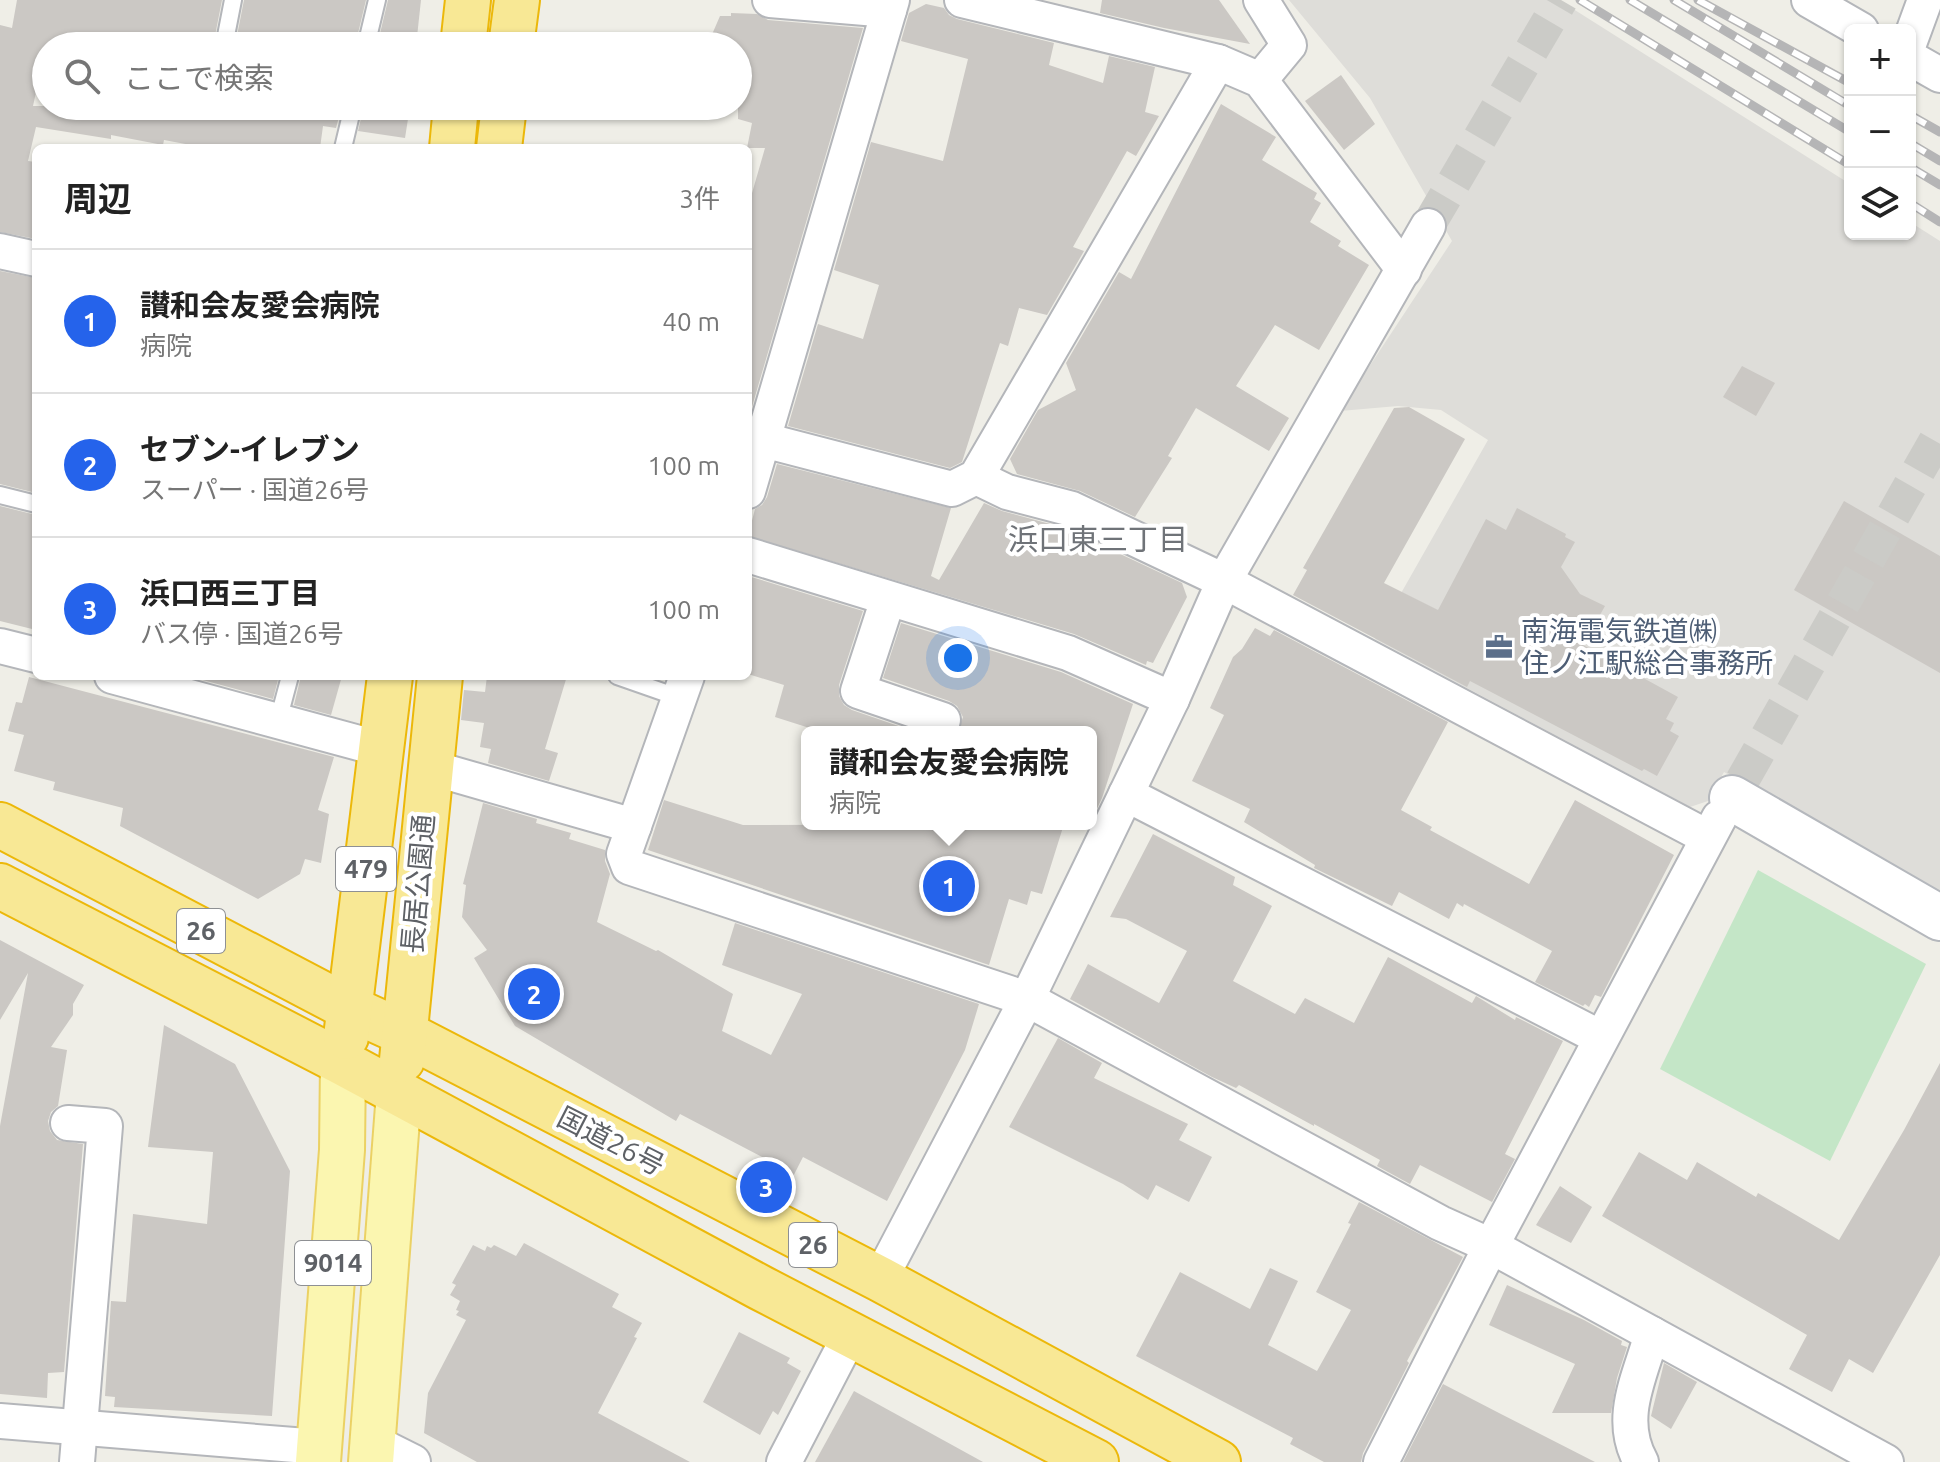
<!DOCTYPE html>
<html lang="ja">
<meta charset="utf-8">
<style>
body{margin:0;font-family:Ubuntu,"Noto Sans JP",sans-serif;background:#f6f6f6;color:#222}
.controls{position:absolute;right:24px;top:24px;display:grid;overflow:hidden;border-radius:12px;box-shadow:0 2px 6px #0004}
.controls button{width:72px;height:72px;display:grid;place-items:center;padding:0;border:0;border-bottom:2px solid #e0e0e0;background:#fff;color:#222;font:40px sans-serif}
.you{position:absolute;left:958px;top:658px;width:28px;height:28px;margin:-20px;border:6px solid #fff;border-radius:50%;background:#1a73e8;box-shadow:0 0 0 12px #1a73e833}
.badge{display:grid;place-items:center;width:52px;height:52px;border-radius:50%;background:#2563eb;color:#fff;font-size:26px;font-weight:700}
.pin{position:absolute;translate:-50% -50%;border:4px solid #fff;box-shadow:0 2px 8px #0006}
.popup{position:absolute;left:801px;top:726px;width:296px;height:104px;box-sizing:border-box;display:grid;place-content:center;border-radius:12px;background:#fff;filter:drop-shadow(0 2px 6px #0005);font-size:26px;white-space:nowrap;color:#767676}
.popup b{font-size:30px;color:#222}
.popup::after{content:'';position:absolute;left:50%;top:100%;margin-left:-16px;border:16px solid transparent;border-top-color:#fff}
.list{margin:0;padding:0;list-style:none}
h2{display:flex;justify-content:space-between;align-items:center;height:104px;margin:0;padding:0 32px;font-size:34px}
h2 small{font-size:26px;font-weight:400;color:#767676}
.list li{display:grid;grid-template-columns:52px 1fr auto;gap:24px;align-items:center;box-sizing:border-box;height:144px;padding:0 32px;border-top:2px solid #e0e0e0}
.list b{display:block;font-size:30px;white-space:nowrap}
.list p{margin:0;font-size:26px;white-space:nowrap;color:#767676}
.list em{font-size:26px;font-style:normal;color:#767676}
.icon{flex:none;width:44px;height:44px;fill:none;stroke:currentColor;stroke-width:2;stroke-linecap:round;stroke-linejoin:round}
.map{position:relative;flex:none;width:1940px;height:1462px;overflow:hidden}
.search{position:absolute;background:#fff;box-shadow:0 2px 6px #0004;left:32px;top:32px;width:720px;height:88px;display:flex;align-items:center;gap:20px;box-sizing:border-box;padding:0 28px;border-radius:44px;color:#767676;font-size:30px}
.panel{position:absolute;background:#fff;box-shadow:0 2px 6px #0004;left:32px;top:144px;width:720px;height:536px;border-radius:12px}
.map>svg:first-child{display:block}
.industrial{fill:#deddd9}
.green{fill:#c4e6c7}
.building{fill:#cbc8c4}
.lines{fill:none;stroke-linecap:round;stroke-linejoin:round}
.street-tunnel{stroke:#cbcbc7;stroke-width:34;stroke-dasharray:34 17;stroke-linecap:butt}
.lane-casing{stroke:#b4b6ba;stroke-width:20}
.street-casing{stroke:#b4b6ba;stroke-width:38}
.secondary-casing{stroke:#b5b8bd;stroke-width:48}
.primary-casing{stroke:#ebd164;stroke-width:48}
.highway-casing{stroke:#ecb80a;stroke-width:48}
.lane{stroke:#fff;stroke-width:16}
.street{stroke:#fff;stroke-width:34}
.secondary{stroke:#fff;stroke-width:44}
.primary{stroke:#fbf6b0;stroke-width:44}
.highway{stroke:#f8e895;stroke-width:44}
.rail-casing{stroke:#b5b5b6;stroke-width:9}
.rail{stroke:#fff;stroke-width:6;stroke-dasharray:18;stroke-linecap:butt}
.labels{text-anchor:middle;stroke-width:8;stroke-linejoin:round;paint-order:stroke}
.shield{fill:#fff;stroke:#8e9094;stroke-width:2}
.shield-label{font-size:26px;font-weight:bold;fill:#5e6166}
.service-label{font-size:28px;fill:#4e5e75;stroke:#fff;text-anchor:start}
.street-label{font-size:28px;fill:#5e6166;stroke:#fff}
.neighbourhood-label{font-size:30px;fill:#6f7378;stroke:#fff}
</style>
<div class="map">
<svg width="1940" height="1462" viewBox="0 0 1940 1462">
<rect width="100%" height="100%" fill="#efeee7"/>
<path class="industrial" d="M1289,0H1559L1850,184V234H1910V222L1940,241V897L1724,772L1708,801L1690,807L1375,639L1488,440L1441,410L1398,406L1340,411L1452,241L1370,98Z"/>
<path class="green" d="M1758,870L1926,964L1830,1161L1660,1069Z"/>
<g class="building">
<path d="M17,0H222L213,46H46L33,106H342L336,128L323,126L320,148H207L164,140L163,145L111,135V139L36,127L28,161L36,162V239L0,232V25L12,28Z"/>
<path d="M244,0H366L355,46H235Z"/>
<path d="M388,0H421L416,46H377Z"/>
<path d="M1102,0H1219L1250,44L1164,28L1100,13Z"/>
<path d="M926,4L944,8L949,15L957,19L1054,43L1049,65L1103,83L1109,56L1155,67L1145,112L1159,116L1136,156L1127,151L1073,247L1084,251L1047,315L1019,308L1008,346L1000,343L962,462L950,468L788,426L818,324L863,339L879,285L834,270L871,142L943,161L968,59L901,41L909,13Z"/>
<path d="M731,13L757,14L768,20L863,28L749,417L748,207L765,148H747L752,123L738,119V46H707L720,16H731Z"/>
<path d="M1341,75L1375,124L1344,150L1305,101Z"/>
<path d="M1221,104L1276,137L1262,160L1317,193L1314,199L1321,203L1310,222L1341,241L1338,246L1369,265L1319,350L1275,325L1236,386L1289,418L1269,451L1196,408L1168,456L1172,458L1135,517L1080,491L1017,474L1010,459L1038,410L1076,390L1066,363L1119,272L1131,279Z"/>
<path d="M364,106H410L405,138L358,131Z"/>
<path d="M0,271L36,278V493L0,484Z"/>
<path d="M1742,366L1775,383L1756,416L1723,397Z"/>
<path d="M1409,407L1465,439L1384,583L1438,610L1486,519L1506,530L1517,508L1566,534L1565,537L1575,542L1561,567L1580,594L1605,606L1583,645L1678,697L1666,719L1674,723L1670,731L1679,736L1657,776L1644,769L1642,771L1470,681L1467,687L1293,595L1307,570L1303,568L1394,408Z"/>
<path d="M777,464L951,508L931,576L939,580L984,503L1002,511L1065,528L1182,583L1187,597L1153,663L1147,661L1146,665L1074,634L748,536L755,509L762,505L767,497Z"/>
<path d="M1844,501L1940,556V673L1794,590Z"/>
<path d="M0,506L36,515V630L0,621Z"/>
<path d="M748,576L863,611L839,685V696L844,705L852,710L916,732H822L775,717L784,685L748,674Z"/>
<path d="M901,623L1061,672L1133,704L1102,798L1094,815H1091V732H958L963,717L957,706L949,701L883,678Z"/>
<path d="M1255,628L1270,636L1274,630L1448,722L1401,810L1432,827L1430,830L1529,884L1575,800L1674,855L1601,997L1595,995L1589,1007L1585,1004L1583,1006L1535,982L1552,951L1464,904L1463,907L1457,903L1449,919L1399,892L1392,906L1314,868L1315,865L1244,822L1250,809L1192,781L1224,715L1210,708L1233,657L1242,649Z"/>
<path d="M188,676H279L273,699Z"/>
<path d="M301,676H342L331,715L294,705Z"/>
<path d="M487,676H567L545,749L558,753L549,781L488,763L491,749L480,747L484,723L461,720L464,690L485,692Z"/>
<path d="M29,677L334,757L318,810L329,814L321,863L305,859L300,874L258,899L120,826L123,808L53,790L55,782L14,771L24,735L8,731L16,702L22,703Z"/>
<path d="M664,800L743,825L1064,824L1042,894L1031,891L1027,905L1009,899L989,965L648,850Z"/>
<path d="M483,803L537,819L536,823L571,833L569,839L605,850V861L610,874L597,922L656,951L658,950L733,994L722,1031L771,1055L802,994L722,965L735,923L979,1004L965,1050L887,1201L803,1157L781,1200L753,1185L768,1160L680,1114L676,1121L515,1026L474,958L487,950L462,917L466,885L463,884Z"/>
<path d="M1153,834L1235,877L1233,885L1272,906L1233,981L1295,1014L1305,998L1354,1023L1388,957L1472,1003L1476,996L1515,1020L1516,1017L1563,1041L1505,1154L1515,1159L1492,1202L1420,1165L1410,1184L1377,1166L1380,1160L1314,1124V1126L1239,1085L1236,1088L1212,1077L1070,999L1088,964L1159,1003L1187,951L1126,919L1110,917Z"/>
<path d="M0,940L84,985L73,1004V1015L51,1047L67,1050L58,1106L51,1112L48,1121L50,1131L57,1140L83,1144L64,1372L48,1373L47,1398L0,1394V1126L28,973L0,1020Z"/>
<path d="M164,1025L235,1064L290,1171L272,1416L114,1407L115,1397L105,1396L111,1301L126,1302L133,1214L207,1224L213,1152L148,1147Z"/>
<path d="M1058,1038L1102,1063L1094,1078L1188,1124L1179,1140L1212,1157L1189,1202L1156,1185L1148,1200L1123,1184L1009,1127Z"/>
<path d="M1940,1063V1255L1873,1373L1849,1359L1832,1392L1789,1369L1807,1335L1602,1216L1639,1152L1687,1180L1697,1162L1756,1197L1758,1193L1839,1240L1904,1130Z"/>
<path d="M1560,1186L1592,1207L1571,1243L1536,1225Z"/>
<path d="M1359,1202L1463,1257L1407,1361L1409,1363L1363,1453L1361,1462H1324L1290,1444L1293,1438L1136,1356L1180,1272L1250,1309L1270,1268L1298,1281L1268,1345L1317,1371L1351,1310L1316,1292L1351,1224L1348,1223Z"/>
<path d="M524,1243L619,1294L612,1307L642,1323L634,1337L637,1338L598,1413L690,1462H477L424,1433L428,1393L466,1320L456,1315L459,1311L456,1310L460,1301L450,1295L456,1285L452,1283L473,1245L485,1251L487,1246L491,1248L494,1245L516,1256Z"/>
<path d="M1507,1285L1584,1320L1622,1341L1621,1345L1627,1347L1617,1378L1611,1413H1552L1575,1364L1489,1325Z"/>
<path d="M739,1332L790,1358L787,1363L801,1371L778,1415L773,1411L760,1435L703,1402Z"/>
<path d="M1664,1363L1697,1382L1671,1429L1651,1416Z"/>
<path d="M1443,1384L1499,1413L1595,1462H1403Z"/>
<path d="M854,1391L983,1462H815Z"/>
</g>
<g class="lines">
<g class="street-tunnel">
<path d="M1428,226L1561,0"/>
<path d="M1742,781L1940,433"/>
</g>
<g class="lane-casing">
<g id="lane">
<path d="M224,46L233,0"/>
<path d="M366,46L377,0"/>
<path d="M343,148L353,106"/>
<path d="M0,495L36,504"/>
<path d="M617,676L680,698"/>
<path d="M278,721L290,676"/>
</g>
</g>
<g class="street-casing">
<g id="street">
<path d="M770,0L889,10"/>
<path d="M962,0L1218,62L1260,80L1404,270"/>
<path d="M1809,0L1861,30"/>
<path d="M1910,41L1925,0"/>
<path d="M1910,58L1940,75"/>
<path d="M1260,80L1289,45L1261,0"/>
<path d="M0,251L36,259"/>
<path d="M748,436L952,489L976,477L1218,62"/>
<path d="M976,477L1007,492L1072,509L1224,581L1707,837"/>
<path d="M748,491L892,0"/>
<path d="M748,555L1068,653L1172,699"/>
<path d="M888,599L858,691L943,720"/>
<path d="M0,646L36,655"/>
<path d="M112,676L381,749"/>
<path d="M687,676L624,854L629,867L1027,999L1440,1223L1491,1246L1886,1462"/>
<path d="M429,767L634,826"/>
<path d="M1126,794L1601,1038"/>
<path d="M68,1123L105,1126L77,1462"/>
<path d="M880,1279L1027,999L1172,699L1224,581L1428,226"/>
<path d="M0,1421L319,1447"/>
<path d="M373,1442L413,1462"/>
<path d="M784,1462L851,1333"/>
<path d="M1381,1462L1491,1246L1719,818"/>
<path d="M1641,1462C1617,1419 1639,1379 1652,1334"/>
</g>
</g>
<g class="secondary-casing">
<path id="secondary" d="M1732,798L1940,918"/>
</g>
<g class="primary-casing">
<g id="primary">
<path d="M318,1462L342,1150L343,1063"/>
<path d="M371,1462L399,1093"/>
</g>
</g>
<g class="highway-casing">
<g id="highway">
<path d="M463,46L468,0"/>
<path d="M511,46L517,0"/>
<path d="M452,148L456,106"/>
<path d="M499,148L504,106"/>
<path d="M0,825L349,1008L404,1033L880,1279L1218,1462"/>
<path d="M0,886L343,1063L761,1288L1096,1462"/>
<path d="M346,1037L390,676"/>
<path d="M402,1060L440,676"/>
</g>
</g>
<use href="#lane" class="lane"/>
<use href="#street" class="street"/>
<use href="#secondary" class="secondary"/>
<use href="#primary" class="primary"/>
<use href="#highway" class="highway"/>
<g class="rail-casing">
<g id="rail">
<path d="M1580,0L1850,165"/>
<path d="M1630,0L1850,132"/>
<path d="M1674,0L1850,106"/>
<path d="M1698,0L1850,83"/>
<path d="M1910,115L1940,132"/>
<path d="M1910,143L1940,161"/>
<path d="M1910,167L1940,185"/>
<path d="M1910,203L1940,222"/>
</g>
</g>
<use href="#rail" class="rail"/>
</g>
<defs>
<g id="office-bare" transform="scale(2.16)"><path d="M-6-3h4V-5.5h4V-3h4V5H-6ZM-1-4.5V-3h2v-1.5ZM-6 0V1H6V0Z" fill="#5c6f8a" stroke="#fff" stroke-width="2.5" paint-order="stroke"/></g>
</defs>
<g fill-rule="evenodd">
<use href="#office-bare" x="1499" y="647"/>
</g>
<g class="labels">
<g class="shield">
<rect x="336" y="847" width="60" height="44" rx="6"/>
<rect x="177" y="909" width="48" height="44" rx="6"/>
<rect x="789" y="1223" width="48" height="44" rx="6"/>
<rect x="295" y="1241" width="76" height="44" rx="6"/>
</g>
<g class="shield-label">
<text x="366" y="878">479</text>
<text x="201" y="940">26</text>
<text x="813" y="1254">26</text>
<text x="333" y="1272">9014</text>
</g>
<g class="service-label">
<text x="1521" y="641">南海電気鉄道㈱<tspan x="1521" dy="32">住ノ江駅総合事務所</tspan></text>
</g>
<g class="street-label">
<text transform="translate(418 884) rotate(-85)" y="10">長居公園通</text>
<text transform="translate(611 1141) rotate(27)" y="10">国道26号</text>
</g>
<g class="neighbourhood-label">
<text x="1098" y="550">浜口東三丁目</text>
</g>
</g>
</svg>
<div class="controls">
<button>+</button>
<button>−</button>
<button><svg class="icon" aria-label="layers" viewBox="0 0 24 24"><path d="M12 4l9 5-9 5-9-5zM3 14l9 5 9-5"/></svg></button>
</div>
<div class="you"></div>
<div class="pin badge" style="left:949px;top:886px">1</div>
<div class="popup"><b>讃和会友愛会病院</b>病院</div>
<div class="pin badge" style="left:534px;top:994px">2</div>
<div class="pin badge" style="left:766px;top:1187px">3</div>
<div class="search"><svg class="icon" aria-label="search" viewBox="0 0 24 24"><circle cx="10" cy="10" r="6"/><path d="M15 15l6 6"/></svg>ここで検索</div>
<section class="panel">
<h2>周辺<small>3件</small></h2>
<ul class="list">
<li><span class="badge">1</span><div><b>讃和会友愛会病院</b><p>病院</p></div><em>40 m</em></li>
<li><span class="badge">2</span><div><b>セブン-イレブン</b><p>スーパー · 国道26号</p></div><em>100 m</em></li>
<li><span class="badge">3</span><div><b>浜口西三丁目</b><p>バス停 · 国道26号</p></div><em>100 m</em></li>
</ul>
</section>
</div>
